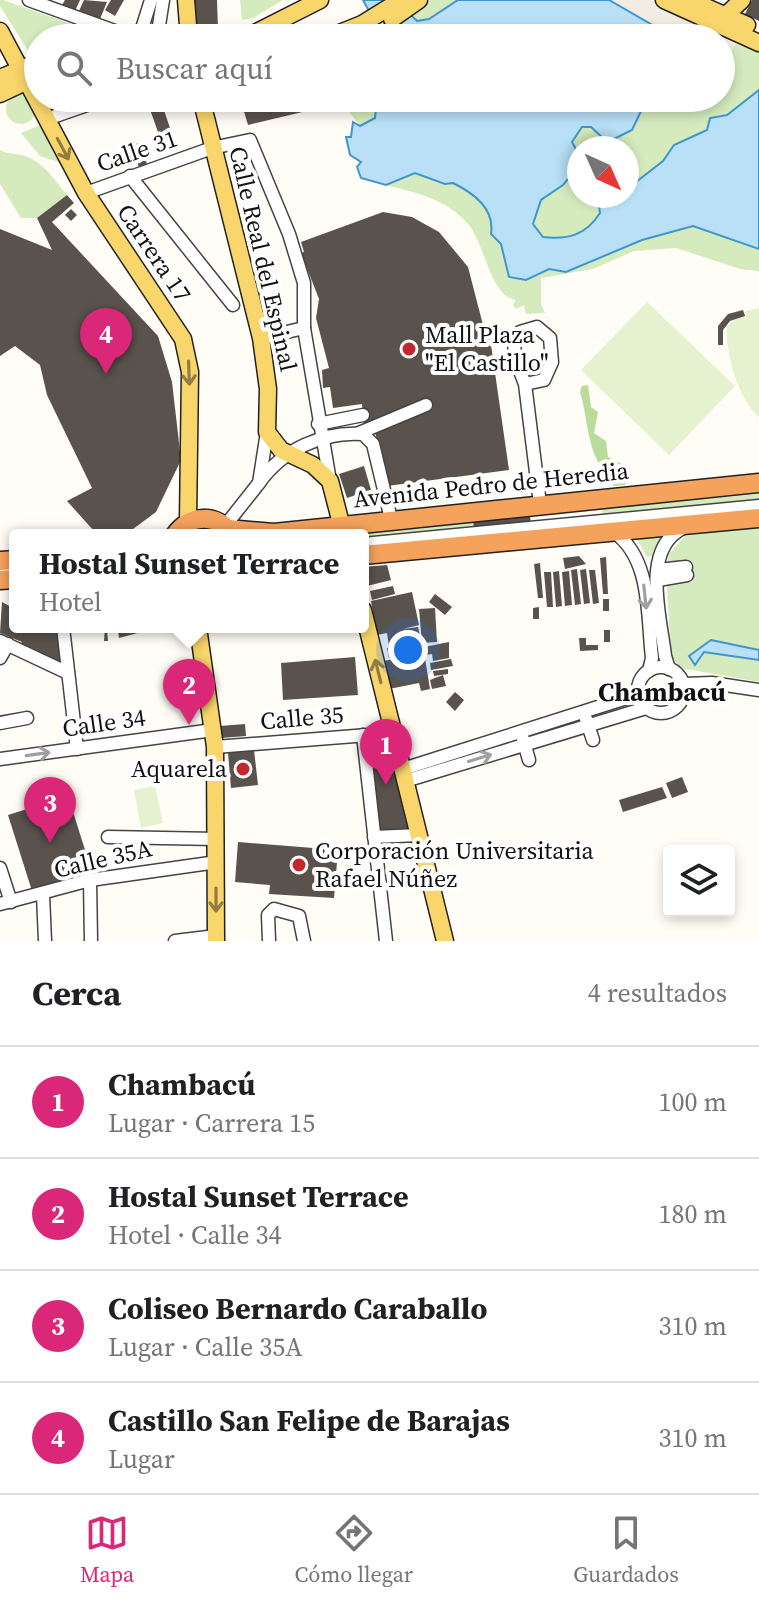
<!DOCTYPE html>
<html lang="es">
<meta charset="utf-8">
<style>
body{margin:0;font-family:"Source Serif 4",serif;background:#f6f6f6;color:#202124}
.controls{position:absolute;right:24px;bottom:24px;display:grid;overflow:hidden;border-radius:8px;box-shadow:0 4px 12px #0003}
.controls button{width:72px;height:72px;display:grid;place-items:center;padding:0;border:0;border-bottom:2px solid #e0e0e0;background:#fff;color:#202124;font:40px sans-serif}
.compass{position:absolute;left:567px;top:136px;width:72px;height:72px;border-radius:50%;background:#fff;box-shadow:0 4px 12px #0003;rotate:135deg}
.you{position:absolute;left:408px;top:650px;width:28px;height:28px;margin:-20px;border:6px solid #fff;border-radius:50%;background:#1a73e8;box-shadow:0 0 0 12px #1a73e833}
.badge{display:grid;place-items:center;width:52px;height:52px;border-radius:50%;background:#db2777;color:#fff;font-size:26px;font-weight:700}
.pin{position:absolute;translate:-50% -66px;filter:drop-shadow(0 2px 4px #0008)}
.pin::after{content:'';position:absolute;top:42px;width:28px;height:24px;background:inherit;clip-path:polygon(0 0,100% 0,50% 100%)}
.popup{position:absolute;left:9px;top:529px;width:360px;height:104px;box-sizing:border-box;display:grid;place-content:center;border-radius:8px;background:#fff;filter:drop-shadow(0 2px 6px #0005);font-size:26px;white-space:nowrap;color:#757577}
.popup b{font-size:30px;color:#202124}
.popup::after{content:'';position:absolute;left:50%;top:100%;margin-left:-16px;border:16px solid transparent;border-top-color:#fff}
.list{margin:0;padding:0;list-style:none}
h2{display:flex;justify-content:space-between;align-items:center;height:104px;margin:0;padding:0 32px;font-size:34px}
h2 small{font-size:26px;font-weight:400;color:#757577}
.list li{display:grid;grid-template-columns:52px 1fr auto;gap:24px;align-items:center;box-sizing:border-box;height:112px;padding:0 32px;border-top:2px solid #e0e0e0}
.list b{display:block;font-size:30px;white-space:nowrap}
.list p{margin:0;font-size:26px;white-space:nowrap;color:#757577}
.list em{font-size:26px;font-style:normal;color:#757577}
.icon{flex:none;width:44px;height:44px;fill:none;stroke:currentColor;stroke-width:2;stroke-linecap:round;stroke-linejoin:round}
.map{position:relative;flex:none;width:759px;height:941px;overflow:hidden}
.search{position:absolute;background:#fff;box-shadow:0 4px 12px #0003;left:24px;right:24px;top:24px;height:88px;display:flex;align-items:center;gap:20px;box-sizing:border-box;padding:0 28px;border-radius:44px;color:#757577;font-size:30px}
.sheet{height:552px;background:#fff}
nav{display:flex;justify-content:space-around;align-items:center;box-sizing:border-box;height:112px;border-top:2px solid #e0e0e0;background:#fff;font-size:22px;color:#757577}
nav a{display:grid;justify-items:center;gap:4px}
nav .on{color:#db2777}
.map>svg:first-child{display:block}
.green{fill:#d5ebbd}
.forest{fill:#b9dc9c}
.pitch{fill:#e6f2cf}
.plaza{fill:#f1ede2}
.water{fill:#b9e0f7;stroke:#3f96cf;stroke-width:2}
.building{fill:#5a524d}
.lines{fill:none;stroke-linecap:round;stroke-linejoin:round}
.minor-casing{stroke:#444;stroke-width:15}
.major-casing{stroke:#222;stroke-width:19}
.highway-casing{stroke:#222;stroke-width:21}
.minor{stroke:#fff;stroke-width:12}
.major{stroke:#f9d66b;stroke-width:16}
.highway{stroke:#f5a25d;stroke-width:18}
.oneway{stroke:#917d42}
.oneway2{stroke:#a0a0a0}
.poi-dot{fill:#c4262e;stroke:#fff;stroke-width:3}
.labels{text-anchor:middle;stroke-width:8;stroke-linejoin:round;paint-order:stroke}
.street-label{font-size:24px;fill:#111;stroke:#fff}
.poi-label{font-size:24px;fill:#111;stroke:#fff;text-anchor:start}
.neighbourhood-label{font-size:26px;font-weight:bold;fill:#111;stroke:#fff}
</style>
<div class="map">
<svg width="759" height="941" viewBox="0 0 759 941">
<rect width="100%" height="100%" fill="#fffdf5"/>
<g class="green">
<path d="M0,0H3L108,37L38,38V53L30,54L0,6Z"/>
<path d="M240,0H283L253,18L242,20Z"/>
<path d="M430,0H458L429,19L417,21L411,14Z"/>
<path d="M735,44L759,52V90L727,115H718L708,130L674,145L663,161L629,189L627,148H579V155L575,154L572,142L582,127H591L604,140L603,144L632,130L643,107L655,101L721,98V53L724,49L732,51Z"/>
<circle cx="21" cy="109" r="15"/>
<path d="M330,98H377L375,118L360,126L344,105Z"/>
<path d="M40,125L61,163L40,156L21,133Z"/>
<path d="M0,150C9,155 16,153 25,156C44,162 55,181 67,195L37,218H21L0,184Z"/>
<path d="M579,166V196H603L598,199L600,213C585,235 568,239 543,237L533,224L541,200Z"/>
<path d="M414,173L445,184L453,183C473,193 495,208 491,234L501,244L503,257L526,280L549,269L567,272L642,240L693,226L759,249V271L740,269L676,248L634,251L593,269L541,278V304L545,313L526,314L524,305L516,309L513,305L516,300C490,296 485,245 469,225C447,199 417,193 386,185Z"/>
<path d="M759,494V500L603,518L602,509Z"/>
<path d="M473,520L474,531L369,540L368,532Z"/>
<path d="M759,525V682L681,668L671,656L666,571L669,554L685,536Z"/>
<path d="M663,536L652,556L647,557L637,539Z"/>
</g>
<path class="forest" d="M588,385L591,407L598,412L594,433L606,441L608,457L622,464L617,470L626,480L625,485L613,486C614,471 602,471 597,460C587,440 587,415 580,392L582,386Z"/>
<g class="pitch">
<path d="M647,302L735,386L669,455L581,370Z"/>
<path d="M759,308V417C738,400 725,352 727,326L746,311Z"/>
<path d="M155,786L163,823L141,828L134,790Z"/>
</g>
<path class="plaza" d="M609,0H651L735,44L732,51L724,49L721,53V38H675Z"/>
<g class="water">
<path d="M363,0H395L417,21L429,19L458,0H609L675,38H372L369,11Z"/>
<path d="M759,90V249L693,226L642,240L566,272L549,269L526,280L509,277L501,244L491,234C495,208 473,193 453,183L445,184L415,173L386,185L361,178L357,167L361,162L350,155L346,137H351L353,122L360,126L375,118L377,98H664L643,107L632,130L602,145L604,139L591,127H582L572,142L579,155V166L563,185L541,200L533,224L543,237C568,240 586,235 600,213L598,198L627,196V189L663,161L674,145L707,130L710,118L727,115Z"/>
<path d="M711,640L759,650V660L704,652L695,665L689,656Z"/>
</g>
<g class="building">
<path d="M65,0H80L75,11L62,5Z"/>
<path d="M84,0L107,2L100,19L79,11Z"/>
<path d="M111,0H124L115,16L105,10Z"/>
<path d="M193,0H217L218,29L194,30Z"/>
<path d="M752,0H759V21L745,14Z"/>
<path d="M146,98H160L171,131L159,135Z"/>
<path d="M240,98H258L261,108L278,103L277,98H313L315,109L248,125Z"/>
<path d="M139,143L147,164L139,167L129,146Z"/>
<path d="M67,195L74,203L52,222L158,336L172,382L181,460L156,512L125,535H101L94,531L67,501L92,488L47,395L40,365L15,346L0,356V229L52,250L37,218Z"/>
<path d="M71,209L77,215L71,221L65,215Z"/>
<path d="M383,212L412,217L439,232L468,267L483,325L488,324L509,470L387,486L373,422L364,424L362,404L333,408L330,387L323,388L322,370L329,368L316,318L319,299L301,253L304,252L301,242Z"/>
<path d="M743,310L745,316L730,321L723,330V345H718V326L728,314Z"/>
<path d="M364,466L371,490L347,498L339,474Z"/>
<path d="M530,515L531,525L474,531L473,520Z"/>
<path d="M579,556L586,564L565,569L563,558Z"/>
<path d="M606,557L608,594H603L600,558Z"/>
<path d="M540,563L543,598H538L534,564Z"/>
<path d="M387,565L391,580L367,586L363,567Z"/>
<path d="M577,569L581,604L575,605L571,570Z"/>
<path d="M586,569L590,603L584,604L580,570Z"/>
<path d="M589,570H595L599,603L593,604Z"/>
<path d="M559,571L562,606L556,607L553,572Z"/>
<path d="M569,571L572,605L565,606L562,572Z"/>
<path d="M544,572H551L553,607H547Z"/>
<path d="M393,586L395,594L372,600L370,591Z"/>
<path d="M412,592L419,625L403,629L418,627L421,640L389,646L387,633L377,635L371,601Z"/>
<path d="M435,594L452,607L445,615L429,602Z"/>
<rect x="603" y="599" width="6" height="12"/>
<path d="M2,602L15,609V627H60L64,664L19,646L22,642L0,633Z"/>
<path d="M539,607V619H533V608Z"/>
<path d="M435,608L437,642L422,643L419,609Z"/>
<path d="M105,627H156V628L119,638L118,630L107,631L108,641H104Z"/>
<rect x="604" y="630" width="6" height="12"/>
<path d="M579,638H586V645H598V650L580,651Z"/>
<path d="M449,642V658L433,661L432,654L426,655L424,647Z"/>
<path d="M398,646L400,656L389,658L387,648Z"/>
<path d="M424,652L430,689L421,691L419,683L389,689L384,661Z"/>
<path d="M355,657L358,695L283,700L281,663Z"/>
<path d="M451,659L453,666L431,670L430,663Z"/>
<path d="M448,669V674L434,676L433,671Z"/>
<path d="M443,675L446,686L432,689L430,680Z"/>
<path d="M455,692L464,700L455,711L446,702Z"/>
<path d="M245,724L246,736L221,738L220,726Z"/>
<path d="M386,739L408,830L379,831L370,741Z"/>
<path d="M254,750L258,785L231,788L228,753Z"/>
<path d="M682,777L688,792L672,798L666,783Z"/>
<path d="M662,787L667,798L623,812L619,800Z"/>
<path d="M68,796L92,872L32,891L8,815Z"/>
<path d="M238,842L338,850L334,898L269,894L270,885L235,882Z"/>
</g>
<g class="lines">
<g class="minor-casing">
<g id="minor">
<path d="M29,0L134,38"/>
<path d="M139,38L151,0"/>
<path d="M157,38L163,0"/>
<path d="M47,119L107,98"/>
<path d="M130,176L233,305"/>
<path d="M86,193L212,148L250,140L289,234L304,283V328L330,481"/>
<path d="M261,338L304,328"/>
<path d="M525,384L544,380L552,362L550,338L537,327L520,332L514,341L515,358L525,384L540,504"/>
<path d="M318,424L363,415"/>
<path d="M359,433L426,405"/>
<path d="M259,483C282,450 323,431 363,434L373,444L391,519"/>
<path d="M225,526L259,483L267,432"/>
<path d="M614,532C652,559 647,616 652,658L649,671"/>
<path d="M363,544L759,506"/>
<path d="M658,570L686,567"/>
<path d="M0,571L15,570"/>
<path d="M658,580L687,575"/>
<path d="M63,627L77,749"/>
<path d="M0,641L68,673"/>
<path d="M0,658L8,644"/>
<circle cx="661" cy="690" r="23"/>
<path d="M669,669L665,656C661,618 640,549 683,528"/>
<path d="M683,684L712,683L759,690"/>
<path d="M586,719L593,740"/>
<path d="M0,723L27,718"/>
<path d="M363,735L386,941"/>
<path d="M523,739L529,760"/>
<path d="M215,747L393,733"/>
<path d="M0,759L213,730"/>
<path d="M403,769L639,694"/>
<path d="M405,781L646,708"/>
<path d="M108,837L217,839"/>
<path d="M374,837L419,835"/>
<path d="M0,868L11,902"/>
<path d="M90,880L91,941"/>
<path d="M341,881L380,883"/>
<path d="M43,895L45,941"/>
<path d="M0,904L90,880L217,862"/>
<path d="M175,941L216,936"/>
<path d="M269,941L268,915L274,909L299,916L304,941"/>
</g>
</g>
<g class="major-casing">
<g id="major">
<path d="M186,0L189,38"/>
<path d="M664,0L759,43"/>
<path d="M690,0L747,25"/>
<path d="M725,16L742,0"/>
<path d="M392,19L419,0"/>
<path d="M0,31L86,193L183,339L190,372L188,522"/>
<path d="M245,38L320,0"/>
<path d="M327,38L362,24L401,0"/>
<path d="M0,78L38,62"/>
<path d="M0,94L38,76"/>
<path d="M201,98L261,338L268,389L267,432L281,450L313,465L330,481L344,535"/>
<path d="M363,610L445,941"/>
<path d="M198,627L215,747L216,941"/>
</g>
</g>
<g class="highway-casing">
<g id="highway">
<path d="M228,529L274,533L759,483"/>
<path d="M175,535C190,514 217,513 232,535"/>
<path d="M363,555L759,518"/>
<path d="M0,561L15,560"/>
<path d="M0,580L15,579"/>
</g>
</g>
<use href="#minor" class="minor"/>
<use href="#major" class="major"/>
<use href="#highway" class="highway"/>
</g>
<defs><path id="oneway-shaft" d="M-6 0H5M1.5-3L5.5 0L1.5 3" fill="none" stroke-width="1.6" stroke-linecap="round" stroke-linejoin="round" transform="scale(2)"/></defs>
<g class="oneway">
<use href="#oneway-shaft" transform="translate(63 149) rotate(62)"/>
<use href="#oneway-shaft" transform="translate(189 373) rotate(88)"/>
<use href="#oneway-shaft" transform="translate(378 671) rotate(-104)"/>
<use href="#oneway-shaft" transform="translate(216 900) rotate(90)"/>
</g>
<g class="oneway2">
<use href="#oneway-shaft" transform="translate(645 597) rotate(84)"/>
<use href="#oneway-shaft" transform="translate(38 754) rotate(-8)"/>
<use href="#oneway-shaft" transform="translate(480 758) rotate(-17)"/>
</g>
<g class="poi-dot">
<circle cx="409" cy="349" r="8"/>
<circle cx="243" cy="769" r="8"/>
<circle cx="299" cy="865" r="8"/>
</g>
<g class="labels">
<g class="street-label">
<text transform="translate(137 151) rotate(-19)" y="8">Calle 31</text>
<text transform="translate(154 253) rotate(56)" y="8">Carrera 17</text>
<text transform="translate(263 259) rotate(77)" y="8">Calle Real del Espinal</text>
<text transform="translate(491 485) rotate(-6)" y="8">Avenida Pedro de Heredia</text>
<text transform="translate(302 718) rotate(-5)" y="8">Calle 35</text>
<text transform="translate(104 723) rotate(-8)" y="8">Calle 34</text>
<text transform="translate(103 859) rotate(-13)" y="8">Calle 35A</text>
</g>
<g class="poi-label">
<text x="425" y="343">Mall Plaza<tspan x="425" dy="28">"El Castillo"</tspan></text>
<text x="227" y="777" text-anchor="end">Aquarela</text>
<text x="315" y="859">Corporación Universitaria<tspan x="315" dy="28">Rafael Núñez</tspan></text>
</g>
<g class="neighbourhood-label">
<text x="662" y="701">Chambacú</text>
</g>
</g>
</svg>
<div class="controls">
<button><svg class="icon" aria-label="layers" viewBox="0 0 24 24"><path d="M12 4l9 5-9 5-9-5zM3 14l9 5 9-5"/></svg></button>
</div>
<svg class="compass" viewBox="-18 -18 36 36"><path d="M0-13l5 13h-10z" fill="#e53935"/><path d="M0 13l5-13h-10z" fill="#757577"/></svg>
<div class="you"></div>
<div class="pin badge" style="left:386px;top:785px">1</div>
<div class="pin badge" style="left:189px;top:725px">2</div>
<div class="popup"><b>Hostal Sunset Terrace</b>Hotel</div>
<div class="pin badge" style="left:50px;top:843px">3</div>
<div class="pin badge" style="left:106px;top:374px">4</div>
<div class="search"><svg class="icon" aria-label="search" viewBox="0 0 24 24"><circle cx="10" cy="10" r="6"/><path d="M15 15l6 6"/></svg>Buscar aquí</div>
</div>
<section class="sheet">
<h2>Cerca<small>4 resultados</small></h2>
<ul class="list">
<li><span class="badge">1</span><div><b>Chambacú</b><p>Lugar · Carrera 15</p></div><em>100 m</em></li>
<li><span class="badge">2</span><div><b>Hostal Sunset Terrace</b><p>Hotel · Calle 34</p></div><em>180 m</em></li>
<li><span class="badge">3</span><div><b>Coliseo Bernardo Caraballo</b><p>Lugar · Calle 35A</p></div><em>310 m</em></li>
<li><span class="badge">4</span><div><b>Castillo San Felipe de Barajas</b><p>Lugar</p></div><em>310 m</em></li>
</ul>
</section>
<nav>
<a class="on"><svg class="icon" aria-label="map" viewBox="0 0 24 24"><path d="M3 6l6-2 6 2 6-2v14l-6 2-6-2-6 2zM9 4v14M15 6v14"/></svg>Mapa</a>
<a><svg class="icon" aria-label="directions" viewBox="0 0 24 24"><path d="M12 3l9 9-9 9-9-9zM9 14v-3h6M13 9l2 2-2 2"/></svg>Cómo llegar</a>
<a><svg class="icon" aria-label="saved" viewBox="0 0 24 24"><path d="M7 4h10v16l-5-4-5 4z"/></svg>Guardados</a>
</nav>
